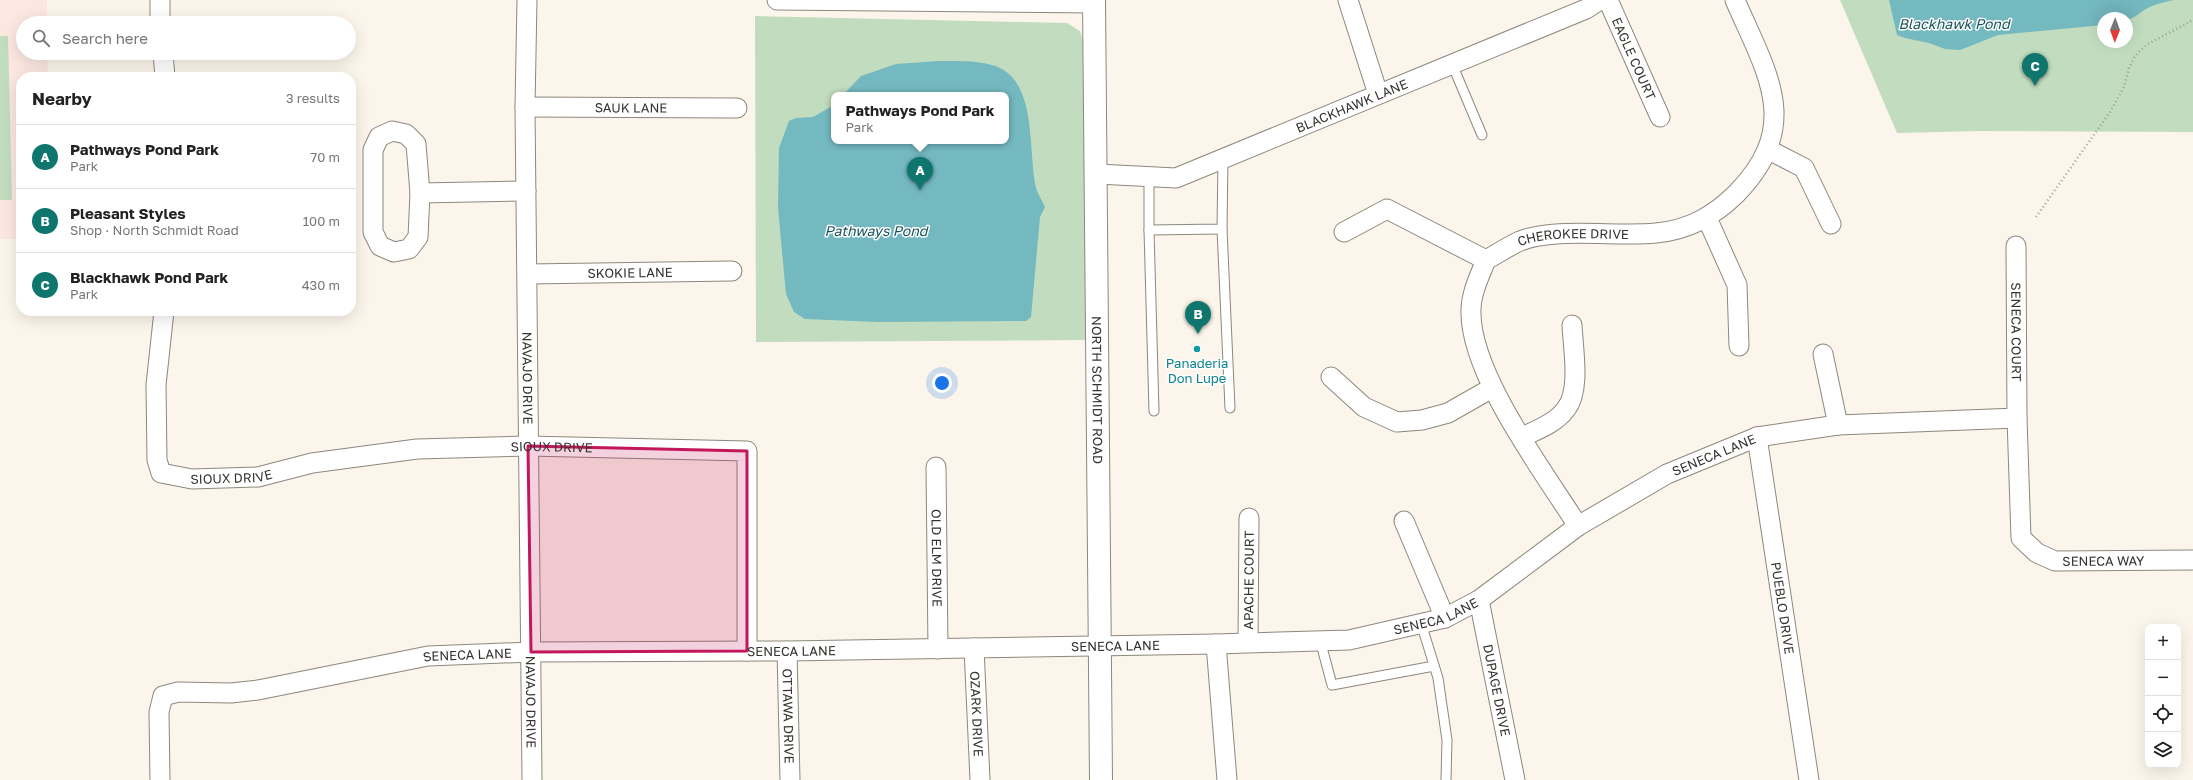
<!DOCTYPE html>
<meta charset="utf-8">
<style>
body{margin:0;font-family:"Golos Text",sans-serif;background:#f6f6f6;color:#222}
.controls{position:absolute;right:12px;bottom:12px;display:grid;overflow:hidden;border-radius:8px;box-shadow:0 4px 16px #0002}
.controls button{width:36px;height:36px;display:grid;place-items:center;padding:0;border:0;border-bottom:1px solid #e0e0e0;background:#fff;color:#222;font:20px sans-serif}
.compass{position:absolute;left:2097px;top:12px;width:36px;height:36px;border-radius:50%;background:#fff;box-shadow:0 4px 16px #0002;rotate:181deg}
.you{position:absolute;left:942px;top:383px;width:14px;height:14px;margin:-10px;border:3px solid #fff;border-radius:50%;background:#1a73e8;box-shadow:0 0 0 6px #1a73e833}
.badge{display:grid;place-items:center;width:26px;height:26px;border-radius:50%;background:#0f766e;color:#fff;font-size:13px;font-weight:700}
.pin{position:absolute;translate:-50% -33px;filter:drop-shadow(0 1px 2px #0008)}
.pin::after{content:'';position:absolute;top:21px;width:14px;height:12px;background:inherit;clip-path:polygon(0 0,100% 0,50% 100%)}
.popup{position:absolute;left:831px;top:92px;width:178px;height:52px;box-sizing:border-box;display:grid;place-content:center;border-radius:8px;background:#fff;filter:drop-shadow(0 1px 3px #0005);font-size:13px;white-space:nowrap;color:#767676}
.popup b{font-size:15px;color:#222}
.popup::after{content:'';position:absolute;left:50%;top:100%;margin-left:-8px;border:8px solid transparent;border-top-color:#fff}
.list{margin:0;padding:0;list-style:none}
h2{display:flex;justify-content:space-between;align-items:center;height:52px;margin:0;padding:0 16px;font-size:17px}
h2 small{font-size:13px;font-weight:400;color:#767676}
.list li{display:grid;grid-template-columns:26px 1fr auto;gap:12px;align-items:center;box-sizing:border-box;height:64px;padding:0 16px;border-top:1px solid #e0e0e0}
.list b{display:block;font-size:15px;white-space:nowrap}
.list p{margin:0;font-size:13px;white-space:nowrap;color:#767676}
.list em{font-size:13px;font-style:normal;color:#767676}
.icon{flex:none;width:22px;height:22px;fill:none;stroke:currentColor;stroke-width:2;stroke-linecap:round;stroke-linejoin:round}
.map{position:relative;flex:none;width:2193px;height:780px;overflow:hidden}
.search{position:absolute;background:#fff;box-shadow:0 4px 16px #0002;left:16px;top:16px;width:340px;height:44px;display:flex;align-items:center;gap:10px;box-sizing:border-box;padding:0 14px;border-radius:22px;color:#767676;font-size:15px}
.panel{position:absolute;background:#fff;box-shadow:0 4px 16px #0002;left:16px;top:72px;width:340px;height:244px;border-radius:16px}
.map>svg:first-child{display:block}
.education{fill:#fce7e1}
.green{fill:#c1dcbe;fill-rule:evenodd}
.water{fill:#74b8c0}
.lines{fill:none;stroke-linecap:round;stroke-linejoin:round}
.lane-casing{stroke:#8d877d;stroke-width:11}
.street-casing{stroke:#8d877d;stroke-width:21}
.secondary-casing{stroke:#8d877d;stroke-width:24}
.path{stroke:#a39e97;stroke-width:2.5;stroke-dasharray:1 3;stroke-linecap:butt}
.lane{stroke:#fff;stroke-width:9}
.street{stroke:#fff;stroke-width:19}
.secondary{stroke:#fff;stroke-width:22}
.marked{fill:#c2185b;fill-opacity:0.2;stroke:#c2185b;stroke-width:3;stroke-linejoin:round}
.culture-dot{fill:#0f9aa8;stroke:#fff;stroke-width:1.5}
.labels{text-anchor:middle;stroke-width:3;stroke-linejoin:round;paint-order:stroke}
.street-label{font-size:13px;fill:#363430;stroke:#fff}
.culture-label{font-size:13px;fill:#0d838f;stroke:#fff}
.water-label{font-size:14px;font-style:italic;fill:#185359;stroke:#fff}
</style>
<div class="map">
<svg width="2193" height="780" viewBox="0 0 2193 780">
<rect width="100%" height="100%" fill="#fcf5eb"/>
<path class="education" d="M0,0H47V23H23V53H47L48,77H21V239H0Z"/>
<g class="green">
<path d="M1840,0H2193V132L1981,131L1897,133ZM2103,18H2127V42H2103Z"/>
<path d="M755,16L1067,23L1080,31L1083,41L1087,340L756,342ZM834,95H1006V141H834Z"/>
<path d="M0,36H8L12,200H0Z"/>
</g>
<g class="water">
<path d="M1889,0H2174C2164,2 2155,4 2146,9C2139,13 2135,18 2127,20V18H2103V25L1998,35L1960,50L1945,49L1929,43L1905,38L1897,35Z"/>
<path d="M939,61C957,61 986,60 1002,69C1037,89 1028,153 1036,188C1038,194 1042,201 1045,207L1040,217L1031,317L1026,321L879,322L805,319L794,312L786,294L778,208L779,148L789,121L796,118L813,117L834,105V141H1006V95H843L861,76L896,64Z"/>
</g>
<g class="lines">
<g class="lane-casing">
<g id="lane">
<path d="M1452,64L1482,135"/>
<path d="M1149,177V230L1222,229L1223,159"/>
<path d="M1222,229L1230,408"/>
<path d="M1149,230L1154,411"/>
<path d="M1421,623L1438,678L1447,740L1446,780"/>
<path d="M1320,640L1332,685L1434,666"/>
</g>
</g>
<g class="street-casing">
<g id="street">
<path d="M160,0V23"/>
<path id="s1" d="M527,0L525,107L532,780"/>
<path d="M777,0L1094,3"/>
<path d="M1348,0L1378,94"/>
<path id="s2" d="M1608,0L1660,117"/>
<path d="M163,53L165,77"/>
<path id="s3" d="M525,107L737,108"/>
<path d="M392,131L406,134L416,144L420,193L418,237L409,249L394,252L380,246L373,232V150L379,137Z"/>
<path d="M1769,150L1804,168L1831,224"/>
<path id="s4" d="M1097,174L1176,178L1586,9L1600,0"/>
<path d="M420,193L526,191"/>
<path d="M1707,218L1737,285L1739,346"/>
<path d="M1344,232L1387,209L1486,260"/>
<path id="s5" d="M2016,246L2017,418L2021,538L2037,553L2055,561L2193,560"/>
<path id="s6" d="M528,274L732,271"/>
<path id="s7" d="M164,311L156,385L157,460L161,473L192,479L258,477L312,463L417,449L528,446L747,451V651"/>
<path d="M1823,354L1838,425"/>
<path d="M1331,377L1364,407L1397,422L1422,420L1448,413L1492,388"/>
<path d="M1522,437C1537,430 1556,423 1566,409C1581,390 1573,349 1572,325"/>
<path id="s8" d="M1757,437L1809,780"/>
<path id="s9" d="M936,467L938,649"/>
<path d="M1404,521L1445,618"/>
<path id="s10" d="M1578,526C1544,472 1469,373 1471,310C1471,293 1480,275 1486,260C1497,254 1509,246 1520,241C1555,227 1616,237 1656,233C1689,230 1714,216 1737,193C1803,125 1767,74 1735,0"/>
<path id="s11" d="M1479,600L1515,780"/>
<path id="s12" d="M1248,642L1249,518"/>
<path d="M1216,644L1227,780"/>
<path id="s13" d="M974,648L980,780"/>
<path id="s14" d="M787,651L790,780"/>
<path id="s15" d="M160,780L159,712L163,696L178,692L231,693L258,690L428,656L531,652L787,651L1216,644L1349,640L1445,618L1479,600L1578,526L1667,474L1757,437L1838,425L2017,418"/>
</g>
</g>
<g class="secondary-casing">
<g id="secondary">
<path id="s16" d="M1094,0L1101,780"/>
</g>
</g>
<path class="path" d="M2036,217L2110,112L2124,87L2129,68L2135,56L2146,45L2193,20"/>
<use href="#lane" class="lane"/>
<use href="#street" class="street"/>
<use href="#secondary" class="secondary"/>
</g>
<path class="marked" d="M528,446L747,451V651L531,652Z"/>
<circle class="culture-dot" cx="1197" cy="349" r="4"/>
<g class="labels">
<g class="street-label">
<text dy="5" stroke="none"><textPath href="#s2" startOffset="64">EAGLE COURT</textPath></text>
<text dy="5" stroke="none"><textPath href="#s4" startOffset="269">BLACKHAWK LANE</textPath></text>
<text dy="5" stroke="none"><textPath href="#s3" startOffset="106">SAUK LANE</textPath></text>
<text dy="5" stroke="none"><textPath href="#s10" startOffset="389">CHEROKEE DRIVE</textPath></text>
<text dy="5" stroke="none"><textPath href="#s6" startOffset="102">SKOKIE LANE</textPath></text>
<text dy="5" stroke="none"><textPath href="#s5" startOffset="86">SENECA COURT</textPath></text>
<text dy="5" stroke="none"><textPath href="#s1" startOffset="378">NAVAJO DRIVE</textPath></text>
<text dy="5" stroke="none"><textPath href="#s16" startOffset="390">NORTH SCHMIDT ROAD</textPath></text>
<text dy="5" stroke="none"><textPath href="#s7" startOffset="557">SIOUX DRIVE</textPath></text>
<text dy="5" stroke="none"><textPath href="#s15" startOffset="1689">SENECA LANE</textPath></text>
<text dy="5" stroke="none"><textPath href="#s7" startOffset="234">SIOUX DRIVE</textPath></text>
<text dy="5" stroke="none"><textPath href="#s9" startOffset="91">OLD ELM DRIVE</textPath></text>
<text dy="5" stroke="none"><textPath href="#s5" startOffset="382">SENECA WAY</textPath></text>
<text dy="5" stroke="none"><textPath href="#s12" startOffset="62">APACHE COURT</textPath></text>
<text dy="5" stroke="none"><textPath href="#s8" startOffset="173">PUEBLO DRIVE</textPath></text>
<text dy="5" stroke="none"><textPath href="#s15" startOffset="1365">SENECA LANE</textPath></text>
<text dy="5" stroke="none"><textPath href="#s15" startOffset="1041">SENECA LANE</textPath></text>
<text dy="5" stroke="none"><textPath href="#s15" startOffset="717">SENECA LANE</textPath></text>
<text dy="5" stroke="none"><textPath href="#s15" startOffset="393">SENECA LANE</textPath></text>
<text dy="5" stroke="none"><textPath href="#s11" startOffset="92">DUPAGE DRIVE</textPath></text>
<text dy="5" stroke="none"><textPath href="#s1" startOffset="702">NAVAJO DRIVE</textPath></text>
<text dy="5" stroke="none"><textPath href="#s13" startOffset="66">OZARK DRIVE</textPath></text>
<text dy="5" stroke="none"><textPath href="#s14" startOffset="65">OTTAWA DRIVE</textPath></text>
</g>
<g class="culture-label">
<text x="1197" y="368">Panaderia<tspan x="1197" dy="15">Don Lupe</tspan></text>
</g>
<g class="water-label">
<text x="1954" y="29">Blackhawk Pond</text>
<text x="876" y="236">Pathways Pond</text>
</g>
</g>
</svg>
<div class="controls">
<button>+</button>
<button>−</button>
<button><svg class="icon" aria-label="locate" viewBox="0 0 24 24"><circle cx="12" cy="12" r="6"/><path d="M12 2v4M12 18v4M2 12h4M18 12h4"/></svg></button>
<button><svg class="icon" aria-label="layers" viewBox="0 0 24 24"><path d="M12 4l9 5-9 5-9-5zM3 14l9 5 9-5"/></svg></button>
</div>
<svg class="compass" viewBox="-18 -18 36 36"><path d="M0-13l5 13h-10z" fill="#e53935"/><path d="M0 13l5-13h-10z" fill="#767676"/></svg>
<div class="you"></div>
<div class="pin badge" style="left:920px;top:190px">A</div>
<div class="popup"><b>Pathways Pond Park</b>Park</div>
<div class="pin badge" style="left:1198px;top:334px">B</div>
<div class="pin badge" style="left:2035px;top:86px">C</div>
<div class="search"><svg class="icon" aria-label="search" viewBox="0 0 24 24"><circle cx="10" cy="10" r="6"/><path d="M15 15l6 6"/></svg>Search here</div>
<section class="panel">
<h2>Nearby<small>3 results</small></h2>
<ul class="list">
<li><span class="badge">A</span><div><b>Pathways Pond Park</b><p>Park</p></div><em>70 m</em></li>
<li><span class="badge">B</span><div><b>Pleasant Styles</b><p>Shop · North Schmidt Road</p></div><em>100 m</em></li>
<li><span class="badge">C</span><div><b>Blackhawk Pond Park</b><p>Park</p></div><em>430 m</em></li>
</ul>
</section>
</div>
